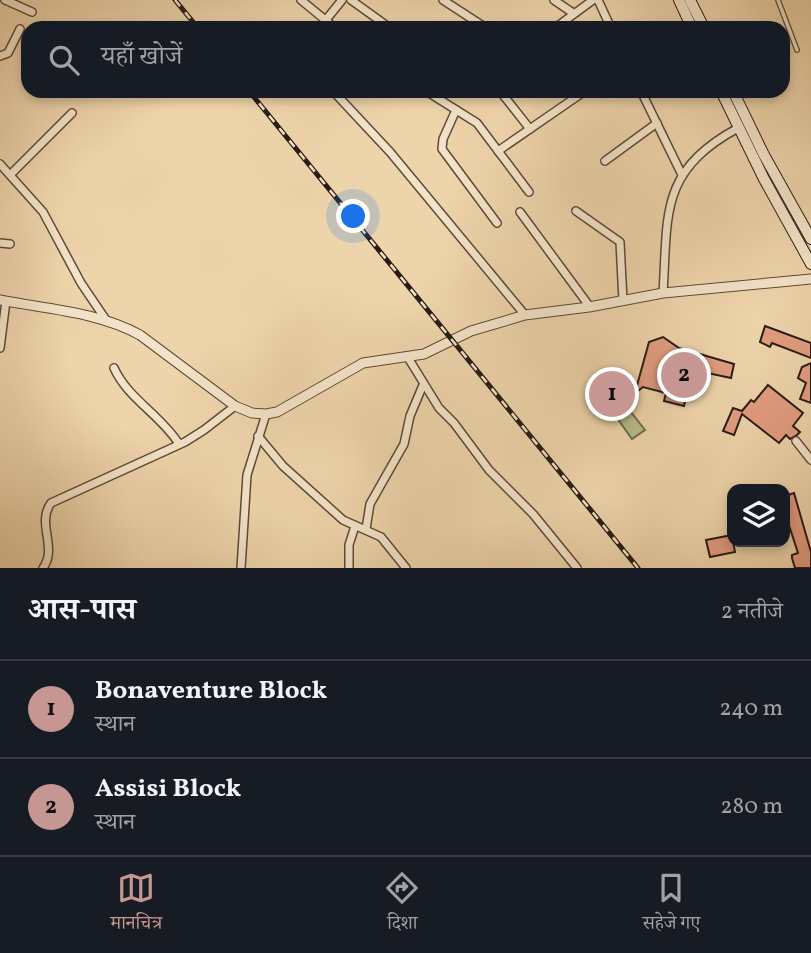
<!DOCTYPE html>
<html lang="hi">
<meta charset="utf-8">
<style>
body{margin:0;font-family:Vollkorn,"Noto Serif Devanagari",serif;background:#242831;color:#f1f3f6}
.controls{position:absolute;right:21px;bottom:21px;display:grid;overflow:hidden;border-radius:14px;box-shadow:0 4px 10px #0003}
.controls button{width:63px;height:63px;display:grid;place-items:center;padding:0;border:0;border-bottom:2px solid #363941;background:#171b24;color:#f1f3f6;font:35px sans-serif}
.you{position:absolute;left:354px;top:217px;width:24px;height:24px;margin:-18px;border:5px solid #fff;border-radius:50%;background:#1a73e8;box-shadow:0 0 0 10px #1a73e833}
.badge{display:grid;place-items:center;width:46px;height:46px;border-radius:50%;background:#c59692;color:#111;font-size:23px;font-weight:700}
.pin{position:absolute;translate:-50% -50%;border:4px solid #fff;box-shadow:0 2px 7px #0006}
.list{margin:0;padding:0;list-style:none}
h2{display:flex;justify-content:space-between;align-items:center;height:91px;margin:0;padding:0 28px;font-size:30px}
h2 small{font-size:23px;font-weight:400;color:#9ea1a6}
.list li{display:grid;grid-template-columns:46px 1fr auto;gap:21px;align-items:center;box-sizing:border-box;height:98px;padding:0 28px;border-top:2px solid #363941}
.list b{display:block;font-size:26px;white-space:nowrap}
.list p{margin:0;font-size:23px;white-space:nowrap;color:#9ea1a6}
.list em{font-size:23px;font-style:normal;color:#9ea1a6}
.icon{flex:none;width:38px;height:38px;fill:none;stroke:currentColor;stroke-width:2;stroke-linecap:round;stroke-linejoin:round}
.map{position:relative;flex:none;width:811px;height:568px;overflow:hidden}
.search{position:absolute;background:#171b24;box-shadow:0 4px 10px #0003;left:21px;right:21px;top:21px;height:77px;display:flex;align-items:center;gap:18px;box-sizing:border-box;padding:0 24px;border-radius:21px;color:#9ea1a6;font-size:26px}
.sheet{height:287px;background:#171b24}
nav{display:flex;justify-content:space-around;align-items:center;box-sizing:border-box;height:98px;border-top:2px solid #363941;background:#171b24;font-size:19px;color:#9ea1a6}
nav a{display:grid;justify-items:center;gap:4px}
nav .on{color:#c59692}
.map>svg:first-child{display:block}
.pitch{fill:#b6bd8b;stroke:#706c4f;stroke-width:2}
.building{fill:#e39d81;stroke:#2a1c13;stroke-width:2}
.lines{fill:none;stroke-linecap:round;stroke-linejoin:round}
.service-casing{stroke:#5b4a39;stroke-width:6}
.minor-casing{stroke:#5b4a39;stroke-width:10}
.tertiary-casing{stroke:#5b4a39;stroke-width:11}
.secondary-casing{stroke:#2a1c13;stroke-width:12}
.service{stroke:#f4e3c8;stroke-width:3.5}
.minor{stroke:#f4e3c8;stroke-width:7}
.tertiary{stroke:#f4e3c8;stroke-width:9}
.secondary{stroke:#f4e3c8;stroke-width:10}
.rail-casing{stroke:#2a1c13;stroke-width:5}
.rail{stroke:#f4e3c8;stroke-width:2.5;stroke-dasharray:8;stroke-linecap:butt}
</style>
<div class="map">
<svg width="811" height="568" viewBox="0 0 811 568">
<rect width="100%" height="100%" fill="#eed4ab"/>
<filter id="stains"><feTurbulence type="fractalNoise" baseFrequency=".00286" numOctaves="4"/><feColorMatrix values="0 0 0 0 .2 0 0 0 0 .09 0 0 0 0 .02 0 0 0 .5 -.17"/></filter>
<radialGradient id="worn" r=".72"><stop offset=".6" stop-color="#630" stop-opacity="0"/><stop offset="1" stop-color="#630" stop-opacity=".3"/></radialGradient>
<path class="pitch" d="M627,407L645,430L632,439L615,415Z"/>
<g class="building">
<path d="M765,326L811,343V358L772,343L770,347L760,342Z"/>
<path d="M663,337L679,348L734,364L731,378L703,372L690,379L684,406L664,401L666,393L643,387L603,418L587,397L622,371L636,389L649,342Z"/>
<path d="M811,363V403L800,399L806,383L798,378L802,367Z"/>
<path d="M768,385L803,413L793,426L800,432L797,435L790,439L786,435L779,443L742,414L734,435L723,431L733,408L742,411L751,400L754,402Z"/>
<path d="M794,493L811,552V568H795L792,558V555L798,553L785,513V496Z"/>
<path d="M732,535L735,552L710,557L706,540Z"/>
</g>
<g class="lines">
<g class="service-casing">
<path id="service" d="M778,0L797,50"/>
</g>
<g class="minor-casing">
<g id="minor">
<path d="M5,0L32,12"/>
<path d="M301,0L335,28"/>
<path d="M351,0L390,28"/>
<path d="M443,0L486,28"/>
<path d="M554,0L573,13"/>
<path d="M598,0L611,28"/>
<path d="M325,21L342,0"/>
<path d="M555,28L593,0"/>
<path d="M0,56L8,53L20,29"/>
<path d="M333,91L390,152L525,315"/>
<path d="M426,91L477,123L529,192"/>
<path d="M500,91L530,129"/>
<path d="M641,91L682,175"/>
<path d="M456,110L443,139L442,149L497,223"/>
<path d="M498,151L585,91"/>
<path d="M605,161L657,123"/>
<path d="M0,164L43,212L81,283L106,320"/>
<path d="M11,174L72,113"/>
<path d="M576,211L620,242L623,301"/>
<path d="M520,212L590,307"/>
<path d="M0,243L10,244"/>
<path d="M663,293C668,214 659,171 738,128"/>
<path d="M0,348L6,301"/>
<path d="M407,356L439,408L454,423L489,470L533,514L577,568"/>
<path d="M114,368C128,399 161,415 179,444"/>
<path d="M258,436L283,466L343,520L381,537L406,568"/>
<path d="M796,441L811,460"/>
<path d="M366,529L370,504L404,444L410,416L423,385"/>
<path d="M43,568C58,548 36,523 51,503L185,442L204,430L235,406"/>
<path d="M241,568L247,475L266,414"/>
<path d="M349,568V545L355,526"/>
</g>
</g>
<g class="tertiary-casing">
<path id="tertiary" d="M0,300C46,309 99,312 140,335L235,406L252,413L266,414L277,412L363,363L424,354L471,331L525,315L589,307L663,293L811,279"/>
</g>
<g class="secondary-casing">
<g id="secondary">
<path d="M679,0L692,28"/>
<path d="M690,0L704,28"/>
<path d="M721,91L764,179L811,264"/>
<path d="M733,91L764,155L811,239"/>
</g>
</g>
<use href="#service" class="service"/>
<use href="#minor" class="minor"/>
<use href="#tertiary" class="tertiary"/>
<use href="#secondary" class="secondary"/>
<g class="rail-casing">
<g id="rail">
<path d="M175,0L198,28"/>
<path d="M249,91L638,568"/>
</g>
</g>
<use href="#rail" class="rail"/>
</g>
<rect width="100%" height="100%" filter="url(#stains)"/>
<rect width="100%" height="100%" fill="url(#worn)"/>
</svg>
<div class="controls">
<button><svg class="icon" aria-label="layers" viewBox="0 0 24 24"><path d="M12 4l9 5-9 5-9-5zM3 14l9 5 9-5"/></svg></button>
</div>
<div class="you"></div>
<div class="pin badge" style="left:612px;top:394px">1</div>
<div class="pin badge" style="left:684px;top:375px">2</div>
<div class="search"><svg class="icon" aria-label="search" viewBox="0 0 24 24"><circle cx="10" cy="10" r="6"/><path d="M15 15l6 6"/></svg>यहाँ खोजें</div>
</div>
<section class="sheet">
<h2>आस-पास<small>2 नतीजे</small></h2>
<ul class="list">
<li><span class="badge">1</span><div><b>Bonaventure Block</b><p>स्थान</p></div><em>240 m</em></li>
<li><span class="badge">2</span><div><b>Assisi Block</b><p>स्थान</p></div><em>280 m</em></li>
</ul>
</section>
<nav>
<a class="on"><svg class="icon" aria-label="map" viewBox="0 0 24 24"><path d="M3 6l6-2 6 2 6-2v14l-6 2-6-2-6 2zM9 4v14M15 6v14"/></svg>मानचित्र</a>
<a><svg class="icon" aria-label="directions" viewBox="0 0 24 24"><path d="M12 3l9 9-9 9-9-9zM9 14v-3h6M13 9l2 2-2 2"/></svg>दिशा</a>
<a><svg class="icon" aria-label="saved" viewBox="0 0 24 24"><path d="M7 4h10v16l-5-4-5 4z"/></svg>सहेजे गए</a>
</nav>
